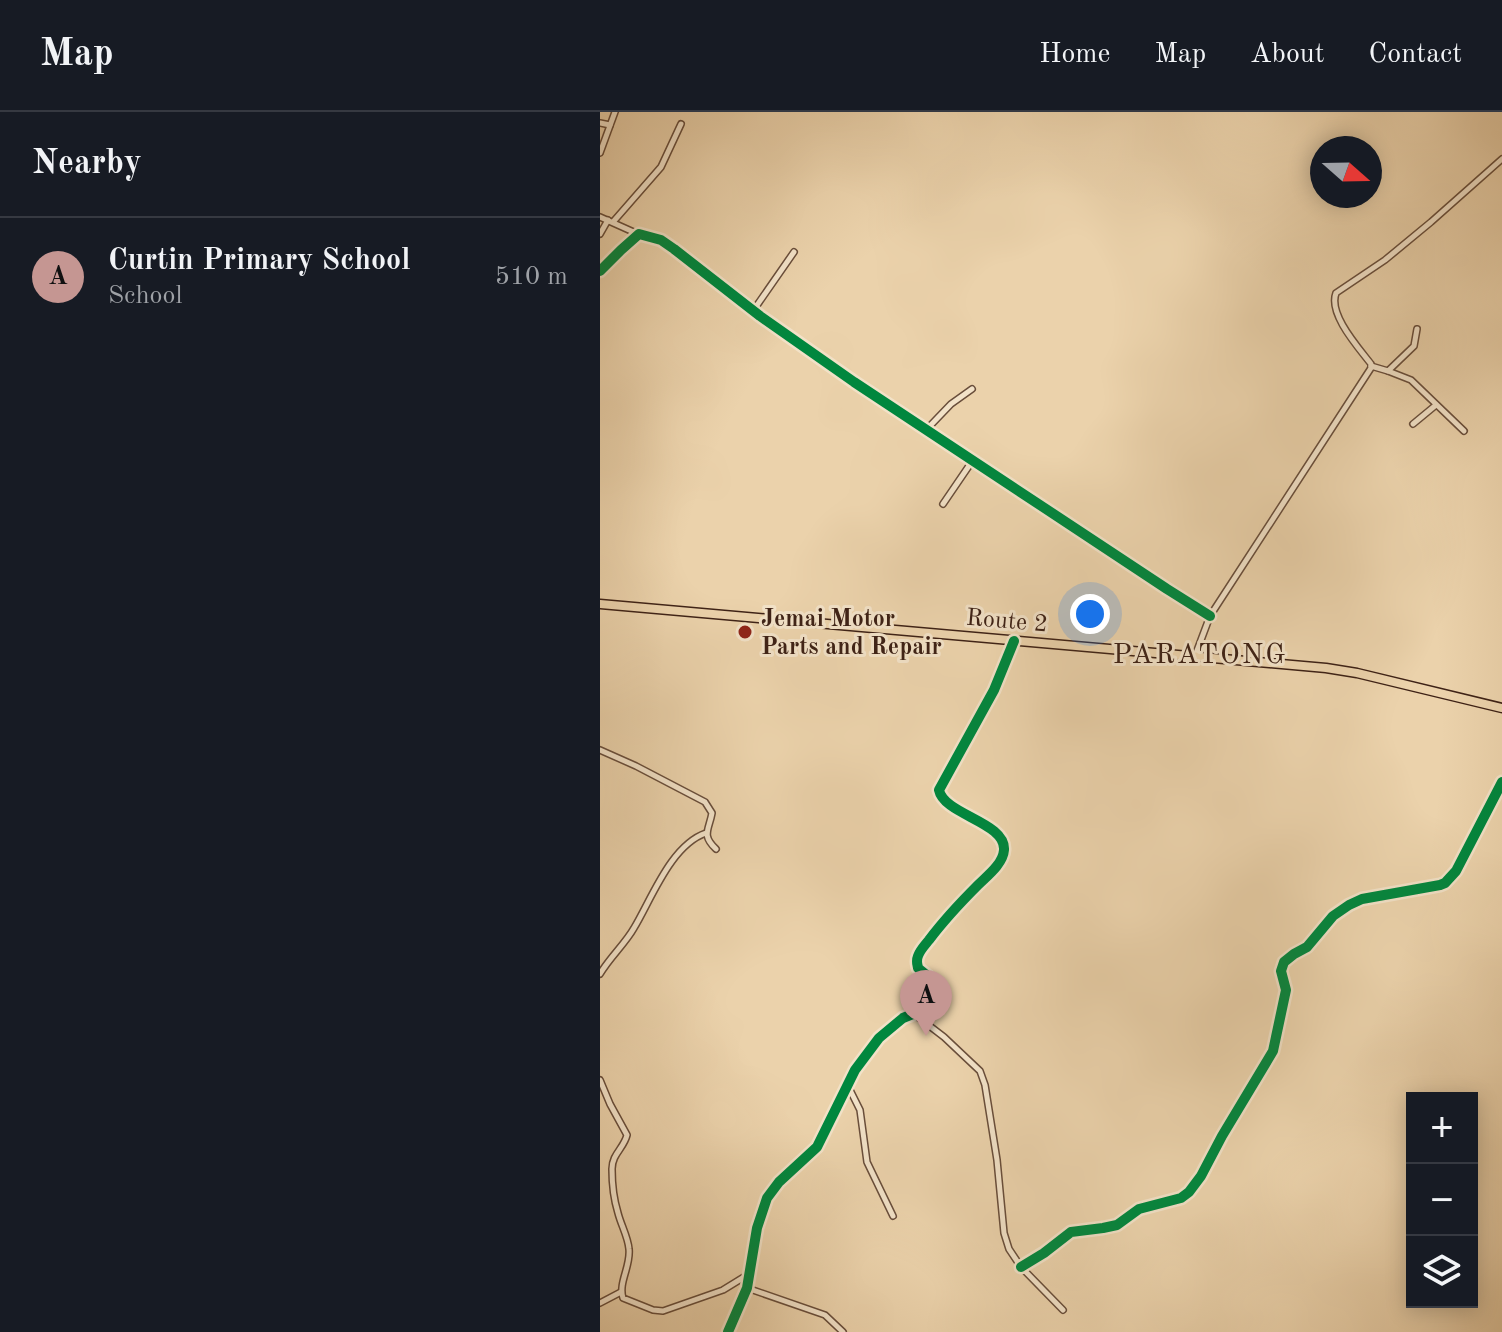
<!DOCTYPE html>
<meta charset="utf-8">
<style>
body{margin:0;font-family:"Old Standard TT",serif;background:#242831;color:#f1f3f6}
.controls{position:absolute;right:24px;bottom:24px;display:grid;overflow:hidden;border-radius:0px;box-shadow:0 4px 20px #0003}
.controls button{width:72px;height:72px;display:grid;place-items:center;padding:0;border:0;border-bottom:2px solid #363941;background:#171b24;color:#f1f3f6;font:40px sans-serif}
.compass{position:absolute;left:710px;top:24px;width:72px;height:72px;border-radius:50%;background:#171b24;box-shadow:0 4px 20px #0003;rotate:110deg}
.you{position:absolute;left:490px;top:502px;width:28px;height:28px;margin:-20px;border:6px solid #fff;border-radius:50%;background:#1a73e8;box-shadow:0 0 0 12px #1a73e833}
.badge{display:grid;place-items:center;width:52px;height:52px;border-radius:50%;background:#c59692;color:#111;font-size:26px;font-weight:700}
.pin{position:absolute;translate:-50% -66px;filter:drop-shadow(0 2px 4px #0008)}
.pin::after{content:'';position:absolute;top:42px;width:28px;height:24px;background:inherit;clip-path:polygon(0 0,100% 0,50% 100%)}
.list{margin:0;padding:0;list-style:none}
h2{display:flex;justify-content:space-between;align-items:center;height:104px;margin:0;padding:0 32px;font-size:34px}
h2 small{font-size:26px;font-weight:400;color:#9ea1a6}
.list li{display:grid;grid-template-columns:52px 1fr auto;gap:24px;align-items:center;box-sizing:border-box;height:120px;padding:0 32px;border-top:2px solid #363941}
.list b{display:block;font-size:30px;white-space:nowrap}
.list p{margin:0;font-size:26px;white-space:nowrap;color:#9ea1a6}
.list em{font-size:26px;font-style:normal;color:#9ea1a6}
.icon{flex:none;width:44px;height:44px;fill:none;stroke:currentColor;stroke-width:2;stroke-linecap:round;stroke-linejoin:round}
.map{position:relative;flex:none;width:902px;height:1220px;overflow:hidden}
header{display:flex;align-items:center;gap:48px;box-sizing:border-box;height:112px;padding:0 40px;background:#171b24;border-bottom:2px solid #363941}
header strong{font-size:38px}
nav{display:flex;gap:44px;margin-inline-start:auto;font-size:28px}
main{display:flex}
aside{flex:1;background:#171b24}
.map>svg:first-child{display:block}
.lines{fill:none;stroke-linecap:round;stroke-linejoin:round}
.minor-casing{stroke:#694e3b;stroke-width:8}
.trunk-casing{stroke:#3e2216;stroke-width:11}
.minor{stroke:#f2e2c8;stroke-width:5}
.trunk{stroke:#ebd2ab;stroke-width:8}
.cycleway-casing{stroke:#f2e2c8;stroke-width:15}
.cycleway{stroke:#00873e;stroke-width:10}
.poi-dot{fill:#8f2418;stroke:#f2e2c8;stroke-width:3}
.labels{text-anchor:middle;stroke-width:6;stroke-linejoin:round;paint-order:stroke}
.poi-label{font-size:24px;font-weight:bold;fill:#3e2216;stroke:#f2e2c8;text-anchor:start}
.street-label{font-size:24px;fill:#3e2216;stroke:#f2e2c8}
.quarter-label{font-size:28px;letter-spacing:2px;fill:#3e2216;stroke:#f2e2c8}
</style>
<header>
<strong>Map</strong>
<nav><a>Home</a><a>Map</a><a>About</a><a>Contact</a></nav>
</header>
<main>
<aside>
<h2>Nearby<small></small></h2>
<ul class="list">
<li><span class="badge">A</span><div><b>Curtin Primary School</b><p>School</p></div><em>510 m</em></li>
</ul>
</aside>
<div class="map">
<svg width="902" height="1220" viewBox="0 0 902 1220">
<rect width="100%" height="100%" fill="#ebd2ab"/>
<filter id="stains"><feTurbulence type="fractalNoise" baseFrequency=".0025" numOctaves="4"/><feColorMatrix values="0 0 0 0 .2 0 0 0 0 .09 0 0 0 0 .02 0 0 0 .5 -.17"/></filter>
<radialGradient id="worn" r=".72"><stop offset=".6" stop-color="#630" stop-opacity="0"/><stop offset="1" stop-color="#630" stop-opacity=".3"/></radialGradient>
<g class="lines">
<g class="minor-casing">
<g id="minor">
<path d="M0,11L10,13"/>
<path d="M0,41L15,0"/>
<path d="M0,105L38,122"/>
<path d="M13,110L61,55L81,12"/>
<path d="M0,122L8,108"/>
<path d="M0,159L21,138L39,122L61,128L74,137L160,204L254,270L567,477L610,504"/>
<path d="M153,199L194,140"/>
<path d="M771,254L788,259L814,234L817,217"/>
<path d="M788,259L811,268L864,319"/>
<path d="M813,312L836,293"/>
<path d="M327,317L351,292L372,277"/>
<path d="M343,392L373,348"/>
<path d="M595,544L610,504L771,256V252C758,235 728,202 736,181L785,148L831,110L902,47"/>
<path d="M0,638L36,654L105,690L112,701C109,718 101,723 116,737"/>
<path d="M0,862C10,845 25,832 34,816C52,786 71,733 106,721"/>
<path d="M314,902L344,925L380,959L385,973L397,1048L404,1121L409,1137L421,1155L463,1198"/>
<path d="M0,968L10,992L27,1023C24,1036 12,1042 12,1057C12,1070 14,1088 18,1101C21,1113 28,1125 29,1137C31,1154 18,1171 23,1186L53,1198L63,1199L123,1178L149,1162"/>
<path d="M248,974L260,998L267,1050L293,1104"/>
<path d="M421,1155L444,1141L471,1120L503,1116L517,1113L539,1097L581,1086L589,1080L601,1064L622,1024L673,939L686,878L681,859L684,850L694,842L707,835L733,804L749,793L762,787L840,773L845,771L856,759L902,670"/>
<path d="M147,1176L225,1203L243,1220"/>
<path d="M0,1191L21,1180"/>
<path d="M128,1220L147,1176L157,1116L167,1086L179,1070L217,1035L255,958L279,926L303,906L330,895L341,884V875L318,856C317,850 316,849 318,844C320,838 325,833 329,828C344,808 360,791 378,773C387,764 403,752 404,738C406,710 344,703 339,678L394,578L414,529"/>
</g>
</g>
<g class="trunk-casing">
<path id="trunk" d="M0,492L726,556L757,561L902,596"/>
</g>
<use href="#minor" class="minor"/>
<use href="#trunk" class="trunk"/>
<g class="cycleway-casing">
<g id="cycleway">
<path d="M0,159L21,138L39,122L61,128L74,137L160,204L254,270L567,477L610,504"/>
<path d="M421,1155L444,1141L471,1120L503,1116L517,1113L539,1097L581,1086L589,1080L601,1064L622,1024L673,939L686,878L681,859L684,850L694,842L707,835L733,804L749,793L762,787L840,773L845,771L856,759L902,670"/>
<path d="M128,1220L147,1176L157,1116L167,1086L179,1070L217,1035L255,958L279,926L303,906L330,895L341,884V875L318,856C317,850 316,849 318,844C320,838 325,833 329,828C344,808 360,791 378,773C387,764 403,752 404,738C406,710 344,703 339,678L394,578L414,529"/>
</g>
</g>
<use href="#cycleway" class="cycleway"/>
</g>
<circle class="poi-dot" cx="145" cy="520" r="8"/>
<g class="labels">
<g class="poi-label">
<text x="161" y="514">Jemai Motor<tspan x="161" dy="28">Parts and Repair</tspan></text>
</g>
<g class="street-label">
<text transform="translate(407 508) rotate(5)" y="8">Route 2</text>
</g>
<g class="quarter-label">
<text x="600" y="551">PARATONG</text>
</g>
</g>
<rect width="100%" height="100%" filter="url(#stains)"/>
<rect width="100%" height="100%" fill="url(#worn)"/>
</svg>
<div class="controls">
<button>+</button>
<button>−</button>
<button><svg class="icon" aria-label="layers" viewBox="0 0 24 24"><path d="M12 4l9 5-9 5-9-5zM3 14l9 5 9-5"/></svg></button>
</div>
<svg class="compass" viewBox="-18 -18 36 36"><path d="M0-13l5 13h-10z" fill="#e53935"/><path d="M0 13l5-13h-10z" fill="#9ea1a6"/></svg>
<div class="you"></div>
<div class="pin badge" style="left:326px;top:924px">A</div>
</div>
</main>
